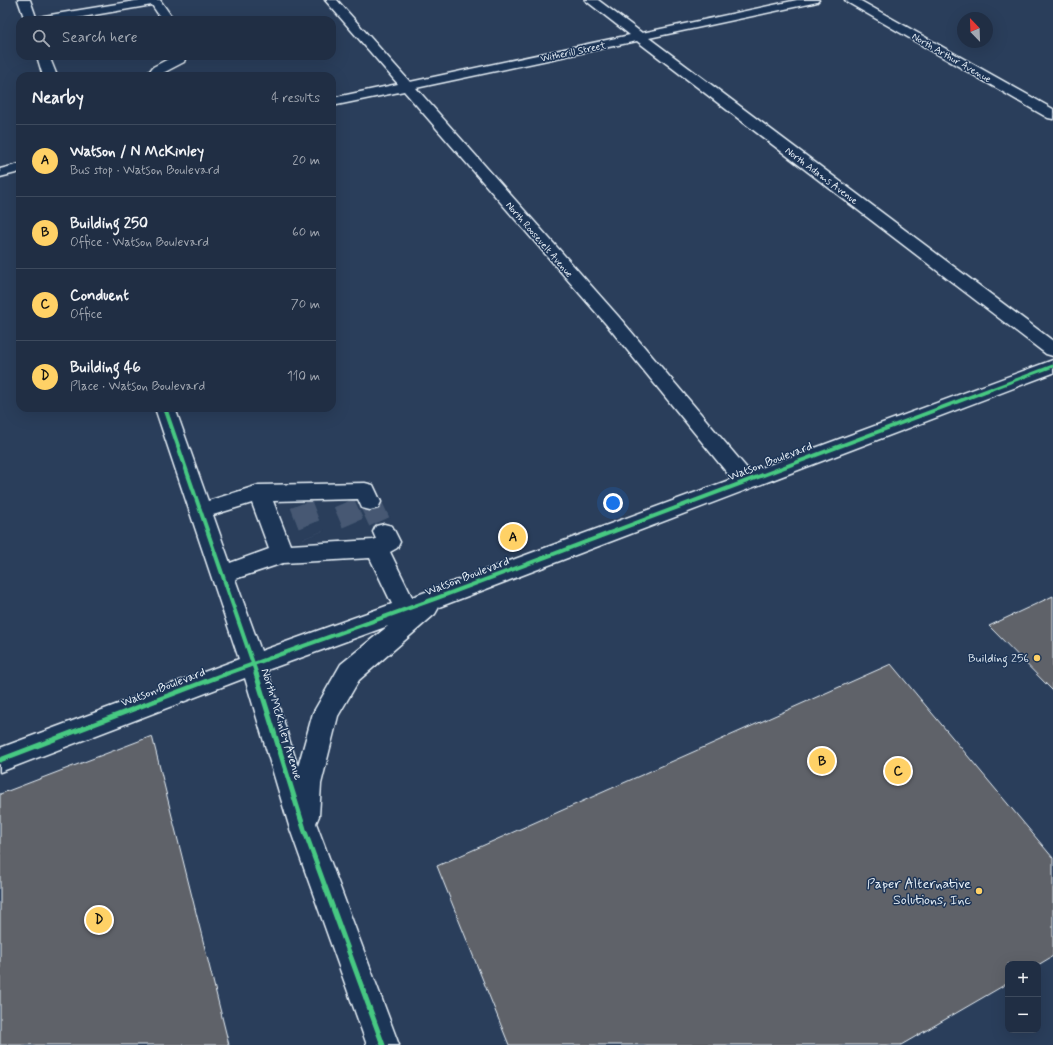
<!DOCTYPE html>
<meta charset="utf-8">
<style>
body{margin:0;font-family:Mynerve,sans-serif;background:#2d3a4f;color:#f1f3f6}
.controls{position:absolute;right:12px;bottom:12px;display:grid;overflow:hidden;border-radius:8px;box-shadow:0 4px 16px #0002}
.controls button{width:36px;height:36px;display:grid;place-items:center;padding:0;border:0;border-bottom:1px solid #3d4a5d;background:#202e44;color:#f1f3f6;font:20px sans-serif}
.compass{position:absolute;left:957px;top:12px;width:36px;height:36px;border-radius:50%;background:#202e44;box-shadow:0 4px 16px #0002;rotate:337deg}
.you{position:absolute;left:613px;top:503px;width:14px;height:14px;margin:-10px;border:3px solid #fff;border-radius:50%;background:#1a73e8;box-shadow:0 0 0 6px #1a73e833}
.badge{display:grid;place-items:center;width:26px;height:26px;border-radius:50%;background:#ffd166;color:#111;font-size:13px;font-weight:700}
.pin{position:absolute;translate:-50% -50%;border:2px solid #fff;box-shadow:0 1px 4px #0006}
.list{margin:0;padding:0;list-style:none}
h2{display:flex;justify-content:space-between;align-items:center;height:52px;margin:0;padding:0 16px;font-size:17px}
h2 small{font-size:13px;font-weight:400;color:#a2a8b2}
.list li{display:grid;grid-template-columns:26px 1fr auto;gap:12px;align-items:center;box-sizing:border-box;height:72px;padding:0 16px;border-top:1px solid #3d4a5d}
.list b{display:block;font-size:15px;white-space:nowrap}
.list p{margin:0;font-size:13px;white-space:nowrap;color:#a2a8b2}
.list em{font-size:13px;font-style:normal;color:#a2a8b2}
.icon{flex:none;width:22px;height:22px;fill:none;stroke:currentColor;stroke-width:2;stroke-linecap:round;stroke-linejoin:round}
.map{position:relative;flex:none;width:1053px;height:1045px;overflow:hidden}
.search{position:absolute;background:#202e44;box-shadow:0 4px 16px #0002;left:16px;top:16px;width:320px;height:44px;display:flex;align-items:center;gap:10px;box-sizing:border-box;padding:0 14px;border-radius:12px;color:#a2a8b2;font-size:15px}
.panel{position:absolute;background:#202e44;box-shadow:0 4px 16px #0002;left:16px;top:72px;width:320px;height:340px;border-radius:12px}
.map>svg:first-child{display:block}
.building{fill:#5f6269;stroke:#e8f1f8}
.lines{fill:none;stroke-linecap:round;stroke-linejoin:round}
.minor-tunnel{stroke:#465973;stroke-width:22;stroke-dasharray:22 11;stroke-linecap:butt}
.minor-casing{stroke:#e8f1f8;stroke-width:3}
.minor{fill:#1d3557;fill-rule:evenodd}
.cycleway-far2-casing{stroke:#1d3557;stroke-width:5}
.cycleway-far1-casing{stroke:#1d3557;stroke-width:6}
.cycleway-casing{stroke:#1d3557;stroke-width:8}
.cycleway-far2{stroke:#46c982;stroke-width:3}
.cycleway-far1{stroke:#46c982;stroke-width:4}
.cycleway{stroke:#46c982;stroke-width:5}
.poi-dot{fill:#ffd166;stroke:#1d3557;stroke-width:1.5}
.labels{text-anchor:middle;stroke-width:3;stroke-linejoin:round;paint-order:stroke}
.far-street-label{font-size:10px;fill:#e8f1f8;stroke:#1d3557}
.street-label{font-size:12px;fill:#e8f1f8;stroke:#1d3557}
.poi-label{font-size:12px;fill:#e8f1f8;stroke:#1d3557;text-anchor:end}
.near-poi-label{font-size:14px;fill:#e8f1f8;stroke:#1d3557;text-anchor:end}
</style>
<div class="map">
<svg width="1053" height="1045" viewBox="0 0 1053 1045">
<rect width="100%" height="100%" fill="#2a3e5b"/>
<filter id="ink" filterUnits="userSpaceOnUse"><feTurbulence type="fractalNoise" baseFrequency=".025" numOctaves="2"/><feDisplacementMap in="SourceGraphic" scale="8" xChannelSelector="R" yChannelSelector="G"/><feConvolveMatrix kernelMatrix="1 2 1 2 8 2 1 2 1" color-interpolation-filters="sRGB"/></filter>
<g filter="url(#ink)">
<g class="building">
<path d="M1053,596V691L989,626Z"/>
<path d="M891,664L1053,858V956L1038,965V964H1008V983L901,1045H509L437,866Z"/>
<path d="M152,736L229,1045H0V794Z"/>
</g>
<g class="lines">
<g class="minor-tunnel">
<path d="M370,502L384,532"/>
<path d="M344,503L357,533"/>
<path d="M301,504L313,535"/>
</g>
<g class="minor-casing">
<g id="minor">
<path d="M18,0H30L37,20H25Z"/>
<path d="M141,0H160L174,20H162L152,5L65,20H38L40,17L44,16Z"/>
<path d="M325,0H337L410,82L630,35L585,0H598L642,33L797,0H819L817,2L813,3L649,38L1053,341V356L1046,354L637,41L416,88L618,316L750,472L1053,360V373L439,607L435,614L359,680L338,716L321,784L319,816L316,823L399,1045H367L290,829L245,678L0,772V748L239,659L155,408H175L208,501L259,485L365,483L373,485L381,502L378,508L370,510L362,508L358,499L273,501L290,545L373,540L376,539L373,532L376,526L384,524L392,526L400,542L397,548L390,552L412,597L732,479L606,324L404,91L332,106V98L398,84ZM252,503L269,549L230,563L213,515ZM370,558L392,604L261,651L235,579L283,563ZM388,626L341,664L313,713L298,767L267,670Z"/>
<path d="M845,0H859L1053,109V119L1048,118L847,2Z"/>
<path d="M37,56H49L57,76H43Z"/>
<path d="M174,56H186L184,62L163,73L160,76H146L153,67Z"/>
<path d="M20,164V172L0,177V169Z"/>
</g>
</g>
<use href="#minor" class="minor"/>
<g class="cycleway-far2-casing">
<path id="cycleway-far2" d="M989,390L1053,366"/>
</g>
<g class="cycleway-far1-casing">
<g id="cycleway-far1">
<path d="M165,408L257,675"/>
<path d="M223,675L437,598L991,389"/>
</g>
</g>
<g class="cycleway-casing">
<g id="cycleway">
<path d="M256,674L304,829L383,1045"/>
<path d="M0,760L225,674"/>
</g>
</g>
<use href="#cycleway-far2" class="cycleway-far2"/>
<use href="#cycleway-far1" class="cycleway-far1"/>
<use href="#cycleway" class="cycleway"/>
</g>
</g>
<g class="poi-dot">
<circle cx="1037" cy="658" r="4"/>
<circle cx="979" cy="891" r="4"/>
</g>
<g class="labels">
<g class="far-street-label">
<text transform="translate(573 51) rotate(-12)" y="4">Witherill Street</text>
<text transform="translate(952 57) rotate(30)" y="4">North Arthur Avenue</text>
<text transform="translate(822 175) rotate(37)" y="4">North Adams Avenue</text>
<text transform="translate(540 239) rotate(49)" y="4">North Roosevelt Avenue</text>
</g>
<g class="street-label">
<text transform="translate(770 461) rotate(-21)" y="4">Watson Boulevard</text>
<text transform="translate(467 576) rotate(-21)" y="4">Watson Boulevard</text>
<text transform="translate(163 687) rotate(-21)" y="4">Watson Boulevard</text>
<text transform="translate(282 724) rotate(73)" y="4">North McKinley Avenue</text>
</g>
<g class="poi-label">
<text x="1029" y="662">Building 256</text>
</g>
<g class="near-poi-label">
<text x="971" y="888">Paper Alternative<tspan x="971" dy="16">Solutions, Inc</tspan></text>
</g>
</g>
</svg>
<div class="controls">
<button>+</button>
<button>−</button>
</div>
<svg class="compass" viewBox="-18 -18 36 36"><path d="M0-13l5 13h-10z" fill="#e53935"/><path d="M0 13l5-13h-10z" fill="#a2a8b2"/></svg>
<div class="you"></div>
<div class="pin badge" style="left:513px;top:537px">A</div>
<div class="pin badge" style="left:822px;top:761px">B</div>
<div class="pin badge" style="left:898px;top:771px">C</div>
<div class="pin badge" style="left:99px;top:920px">D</div>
<div class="search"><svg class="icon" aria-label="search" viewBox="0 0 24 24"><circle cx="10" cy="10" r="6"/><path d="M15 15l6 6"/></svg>Search here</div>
<section class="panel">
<h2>Nearby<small>4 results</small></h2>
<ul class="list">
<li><span class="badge">A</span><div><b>Watson / N McKinley</b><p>Bus stop · Watson Boulevard</p></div><em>20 m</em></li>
<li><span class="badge">B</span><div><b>Building 250</b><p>Office · Watson Boulevard</p></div><em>60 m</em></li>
<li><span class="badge">C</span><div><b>Conduent</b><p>Office</p></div><em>70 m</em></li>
<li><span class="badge">D</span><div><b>Building 46</b><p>Place · Watson Boulevard</p></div><em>110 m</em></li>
</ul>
</section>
</div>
